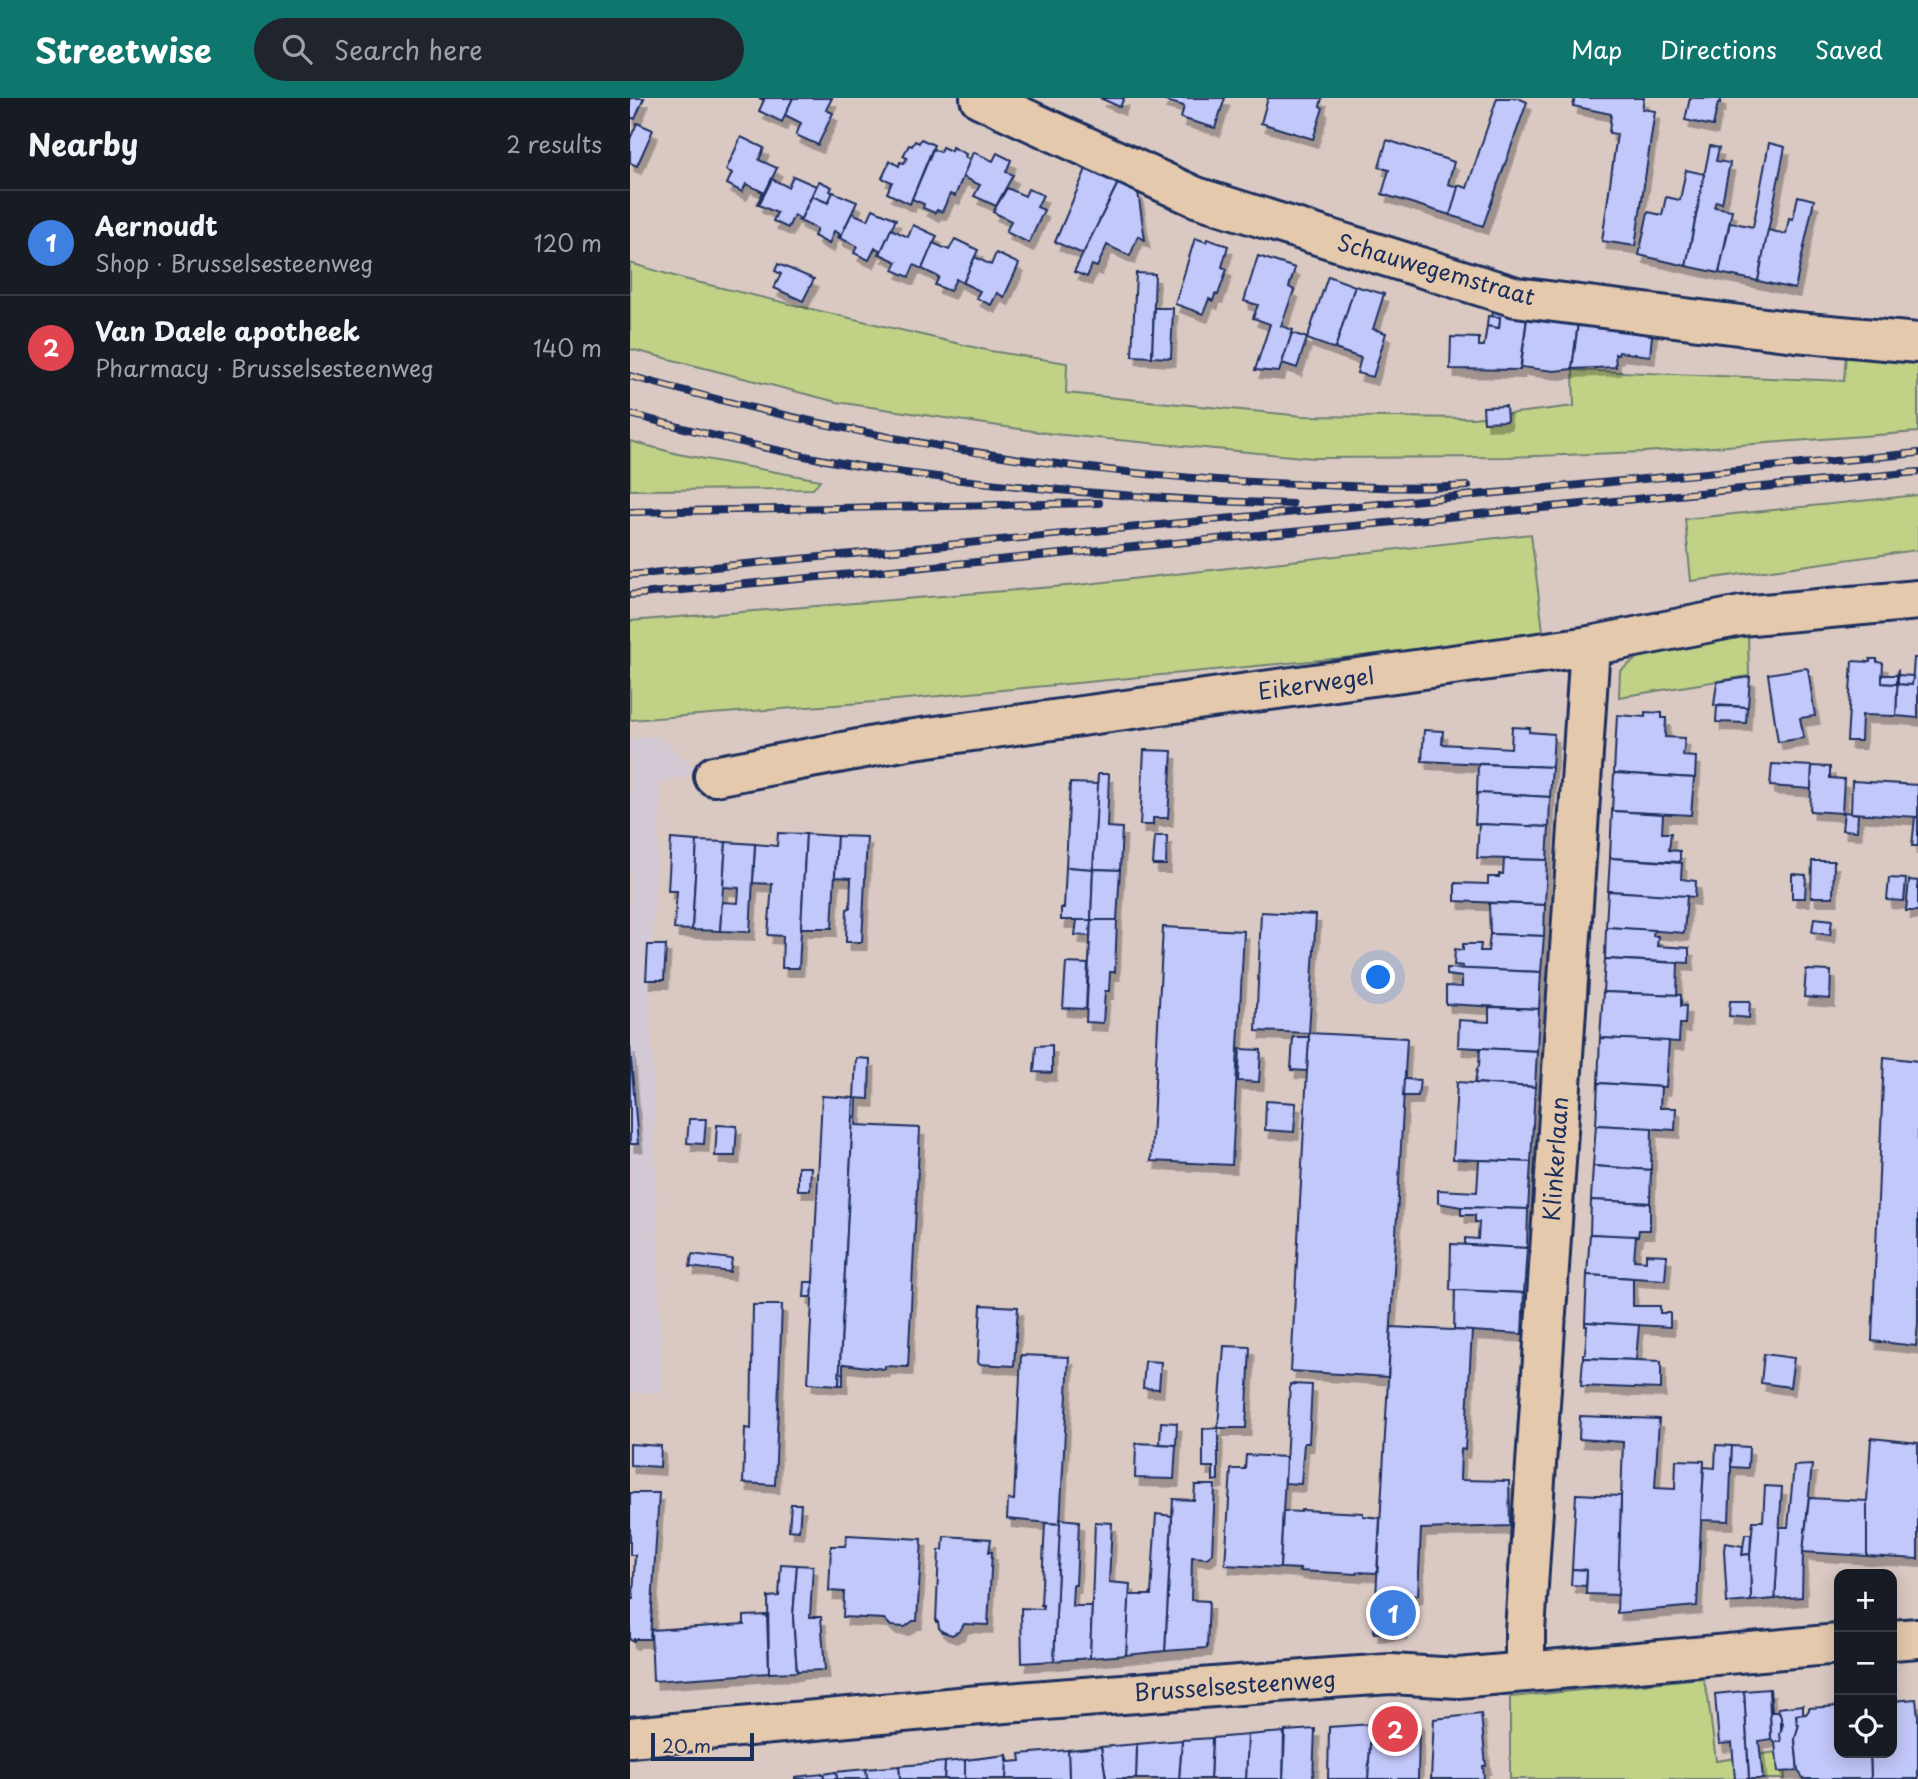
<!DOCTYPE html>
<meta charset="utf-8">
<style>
body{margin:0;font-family:"Playpen Sans",sans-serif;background:#20242c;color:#f1f3f6}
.controls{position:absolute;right:21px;bottom:21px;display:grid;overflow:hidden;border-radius:14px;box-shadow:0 4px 18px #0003}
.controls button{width:63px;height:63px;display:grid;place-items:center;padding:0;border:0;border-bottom:2px solid #363941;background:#171b24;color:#f1f3f6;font:35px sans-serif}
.scale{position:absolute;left:21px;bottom:18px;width:103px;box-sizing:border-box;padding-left:7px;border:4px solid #1b2f5e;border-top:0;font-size:19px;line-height:24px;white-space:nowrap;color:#1b2f5e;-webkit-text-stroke:5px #e4c9ac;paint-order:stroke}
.you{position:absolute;left:749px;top:880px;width:24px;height:24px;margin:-18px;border:5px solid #fff;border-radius:50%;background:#1a73e8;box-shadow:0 0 0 10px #1a73e833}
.badge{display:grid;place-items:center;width:46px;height:46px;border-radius:50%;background:#0f766e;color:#fff;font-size:23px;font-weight:700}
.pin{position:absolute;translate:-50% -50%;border:4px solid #fff;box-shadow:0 2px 7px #0006}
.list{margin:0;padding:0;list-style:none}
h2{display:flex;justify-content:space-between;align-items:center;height:91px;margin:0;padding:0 28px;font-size:30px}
h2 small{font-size:23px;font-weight:400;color:#9ea1a6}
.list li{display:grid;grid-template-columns:46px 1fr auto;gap:21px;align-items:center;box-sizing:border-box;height:105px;padding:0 28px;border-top:2px solid #363941}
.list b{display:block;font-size:26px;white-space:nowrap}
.list p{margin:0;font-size:23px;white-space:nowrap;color:#9ea1a6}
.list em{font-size:23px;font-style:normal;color:#9ea1a6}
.icon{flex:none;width:38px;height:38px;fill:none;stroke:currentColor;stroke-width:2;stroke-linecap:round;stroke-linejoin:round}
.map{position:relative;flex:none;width:1288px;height:1681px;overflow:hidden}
header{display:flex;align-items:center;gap:42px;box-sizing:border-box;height:98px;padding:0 35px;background:#0f766e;color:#fff}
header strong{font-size:33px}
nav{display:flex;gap:38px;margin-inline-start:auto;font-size:24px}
.search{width:490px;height:63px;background:#20242c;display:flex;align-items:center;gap:18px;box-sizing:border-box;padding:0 24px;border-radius:38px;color:#9ea1a6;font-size:26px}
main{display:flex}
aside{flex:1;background:#171b24}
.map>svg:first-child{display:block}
.built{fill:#d3c9d4}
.green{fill:#c1d287;stroke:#6e8072;stroke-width:2}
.building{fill:#c3c8fa;stroke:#1b2f5e;stroke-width:2;filter:url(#shadow)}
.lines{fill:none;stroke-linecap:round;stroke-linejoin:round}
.minor-casing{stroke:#1b2f5e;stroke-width:44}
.major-casing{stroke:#1b2f5e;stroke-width:44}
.minor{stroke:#e4c9ac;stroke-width:38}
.major{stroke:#e4c9ac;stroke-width:38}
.rail-casing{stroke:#1b2f5e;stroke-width:8}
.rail{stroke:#e4c9ac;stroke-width:5;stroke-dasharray:16;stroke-linecap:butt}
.labels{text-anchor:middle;stroke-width:6;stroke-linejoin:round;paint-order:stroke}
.street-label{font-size:23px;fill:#1b2f5e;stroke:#e4c9ac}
</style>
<header>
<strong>Streetwise</strong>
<div class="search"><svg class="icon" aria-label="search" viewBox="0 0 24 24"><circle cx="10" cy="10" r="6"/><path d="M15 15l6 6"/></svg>Search here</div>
<nav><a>Map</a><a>Directions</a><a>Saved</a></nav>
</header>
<main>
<aside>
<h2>Nearby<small>2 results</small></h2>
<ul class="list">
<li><span class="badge" style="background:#3f7fe0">1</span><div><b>Aernoudt</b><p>Shop · Brusselsesteenweg</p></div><em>120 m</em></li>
<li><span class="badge" style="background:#e0444e">2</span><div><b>Van Daele apotheek</b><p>Pharmacy · Brusselsesteenweg</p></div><em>140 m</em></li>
</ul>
</aside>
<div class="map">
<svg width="1288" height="1681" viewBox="0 0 1288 1681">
<defs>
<filter id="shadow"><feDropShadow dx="4.5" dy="8" stdDeviation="0" flood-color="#0004"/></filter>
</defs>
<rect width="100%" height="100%" fill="#dac9c3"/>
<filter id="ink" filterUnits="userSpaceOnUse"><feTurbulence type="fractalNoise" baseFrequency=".0143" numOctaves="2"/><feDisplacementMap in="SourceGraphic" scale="14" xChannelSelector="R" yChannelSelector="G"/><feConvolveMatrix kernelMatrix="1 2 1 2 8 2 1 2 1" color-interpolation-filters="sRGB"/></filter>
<g filter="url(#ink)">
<path class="built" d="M29,638L69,675L29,684L31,703L20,879L32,1295H0V641Z"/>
<g class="green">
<path d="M0,165L54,181L360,253L437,265L436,295L673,318L843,320L944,308L943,272L1214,283L1216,255L1288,266V334L1014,354L878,359L683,360L423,336L207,304L0,251Z"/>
<path d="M0,343L48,356L190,382L183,391L0,392Z"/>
<path d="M1288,397V452L1061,483L1055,421Z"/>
<path d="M901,436L914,541L245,604L0,622V523L448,487Z"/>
<path d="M1118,537L1119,578L989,599L990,573L1014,555Z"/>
<path d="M1073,1580L1078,1599L1086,1663L1153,1653L1155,1681H880V1599Z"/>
</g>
<g class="building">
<path d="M0,0H14L5,21L0,19Z"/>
<path d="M129,0H163L152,24L129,13L134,2Z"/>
<path d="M163,0H202L196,12L203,15L188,47L166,37L171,25L155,17Z"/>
<path d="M470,0H494L490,9Z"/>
<path d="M533,0H595L585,30L551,20L554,8L532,2Z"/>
<path d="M638,0H692L690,8L693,10L683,41L631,25Z"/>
<path d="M867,0H888L897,4L853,128L820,117L828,87L837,90Z"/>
<path d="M945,0H1014L1012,11L1025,13L1005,148L972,143L987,36L979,35L981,16L943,8Z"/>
<path d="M1060,0H1091L1090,6L1088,5L1083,28L1055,22Z"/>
<path d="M7,25L23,32L7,68L0,65V41Z"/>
<path d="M111,39L134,50L129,62L147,70L129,107L127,106L133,94L116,86L112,94L97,86L102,75L96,72Z"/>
<path d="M291,41L304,47L280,106L257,95L262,84L252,80L260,63L269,68L270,64L274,65L277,60L273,58L279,47L282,48L285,43L289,45Z"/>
<path d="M757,42L824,64L818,86L828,89L820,117L752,96L759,72L749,69Z"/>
<path d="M1139,45L1155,49L1128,183L1089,175L1100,124L1123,129Z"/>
<path d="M1080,48L1089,50L1086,63L1100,65L1092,105L1086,103L1084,109L1102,112L1089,175L1056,168Z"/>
<path d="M312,49L321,53L322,49L336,56L335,59L340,62L325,98L320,96L312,114L307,112L305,115L293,110L294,106L282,101L303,51L310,54Z"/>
<path d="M343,54L363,63L367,55L381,62L376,74L383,77L366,108L344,98L350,87L333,79Z"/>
<path d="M456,71L488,85L453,156L425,144Z"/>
<path d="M1056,72L1074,76L1056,168L1009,157L1018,114L1032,117L1036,99L1050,102Z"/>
<path d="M163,78L186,88L170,123L168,122L169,120L164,117L158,130L143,123L147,115L129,107L142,81L158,89Z"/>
<path d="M189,83L202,89L200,93L203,95L198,105L182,98Z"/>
<path d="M488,85L508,94L515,142L508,138L500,158L477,147L467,169L462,167L457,179L444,174Z"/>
<path d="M377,90L395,98L398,91L413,97L407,109L414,112L399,145L376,134L381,123L363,114Z"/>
<path d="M203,94L227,104L210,140L208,139L210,136L204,133L199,146L184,138L187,131L170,123L182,98L198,105Z"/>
<path d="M1168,98L1184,102L1165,191L1128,183L1138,132L1156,136L1159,120L1163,121Z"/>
<path d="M243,111L266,121L250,156H248L250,152L245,150L239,162L224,155L227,148L210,140L222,115L238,122Z"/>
<path d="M283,127L307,138L292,171L284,167L279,179L263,172L267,164L250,156L261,131L278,139Z"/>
<path d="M565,140L576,144L577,141L598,148L592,169L597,171L588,197L585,196L583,203L579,201L573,216L545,206Z"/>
<path d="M325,141L348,152L333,185L326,181L320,193L305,187L309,179L292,171L303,145L319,152Z"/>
<path d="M366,155L389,166L374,199L367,195L361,207L346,200L350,193L333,185L345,159L361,167Z"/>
<path d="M628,158L665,170L659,189L664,192L651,228L663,232L649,274L625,272L640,226L623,220L628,207L614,203Z"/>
<path d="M148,166L184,181L173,203L144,190L151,176L145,173Z"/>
<path d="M506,175L525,176L522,259L502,258Z"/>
<path d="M698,178L725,188L705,251L677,241Z"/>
<path d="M725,188L754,196L743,231L756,235L743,279L727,275L731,260L705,251Z"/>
<path d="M864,208L898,212L890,272L820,271L821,239L849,240V248H854L857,228L869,230L870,219H862Z"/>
<path d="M524,210H543L541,260L522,259Z"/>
<path d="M898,212L949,218L942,271L924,273L891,269Z"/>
<path d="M858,218L870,219L869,230L857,228Z"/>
<path d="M949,218L1023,228L1020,258L989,254L988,257L985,256L986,269L942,271Z"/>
<path d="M662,235L677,240L667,270L652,265Z"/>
<path d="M876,308L877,323L854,324L853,309Z"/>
<path d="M1284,560H1288V620L1266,618L1268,571V586L1282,587Z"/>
<path d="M1240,561H1247V564L1253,565L1252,585L1267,586L1268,571L1266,618L1232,617L1231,643H1217L1222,563L1240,564Z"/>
<path d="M1175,570L1178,571L1185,618L1170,620L1174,640L1148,644L1138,576Z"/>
<path d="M1252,577H1267V586L1252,585Z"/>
<path d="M1268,577L1283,578L1282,587L1268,586Z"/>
<path d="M1120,579L1118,609L1084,607L1087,584Z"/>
<path d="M1087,608L1117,609L1116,625L1086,624Z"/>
<path d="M1015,614L1032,615V620H1036L1035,639L1055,640L1053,658L1066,659L1065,680L984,675L987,617L1015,619Z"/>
<path d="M882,629L900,630L899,634L924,636L922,669L792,663L794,632L813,633L812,646L881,650Z"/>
<path d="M514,652L542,653L538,720H523V727H510Z"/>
<path d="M848,666L922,669L920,699L847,695Z"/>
<path d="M1142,666L1182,668L1181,691L1140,688Z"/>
<path d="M1182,668L1200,669V680L1214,681L1212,715L1180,713Z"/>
<path d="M984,675L1064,680L1061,717L982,713Z"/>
<path d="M468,676H479L477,729L492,730L490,772L463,771Z"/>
<path d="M1222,683L1288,687V719L1221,715Z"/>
<path d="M440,685L468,686L463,771L436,769Z"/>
<path d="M847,695L920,699L919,729L845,726Z"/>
<path d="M982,713L1033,716L1032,735H1041L1039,752L1050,753V764L980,760Z"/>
<path d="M1214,714L1228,716L1227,733L1212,732Z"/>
<path d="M1285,719H1288V748H1282Z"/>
<path d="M849,726L919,729L917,762L847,760Z"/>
<path d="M148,735L176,736L169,870H152L153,838L138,837L142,786L123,785L125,746L147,748Z"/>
<path d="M176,736L207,738L202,830H171Z"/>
<path d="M207,738L237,739L232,844H216L217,811L220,810L221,780L205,779Z"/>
<path d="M525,738H537L536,767H523Z"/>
<path d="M41,741L67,743L62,832L44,831L47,793H38Z"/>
<path d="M67,743L96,744L90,833L62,832Z"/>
<path d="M96,744L125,746L120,834L90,833L92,804L108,805L109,790L93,789Z"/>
<path d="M980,760L1052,765L1051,781L1066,783L1065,799L978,793Z"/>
<path d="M874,761L917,762L915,807L825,803V785L858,786V779H869V776H873Z"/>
<path d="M1182,763H1204L1203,799H1181Z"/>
<path d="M436,769L463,771L461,822H431V810H434Z"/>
<path d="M463,771L490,772L487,822H461Z"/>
<path d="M1162,776L1176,777L1175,800H1162Z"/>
<path d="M1259,780L1276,781L1274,803L1257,802Z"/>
<path d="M1279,782L1288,783V813H1276Z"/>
<path d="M978,793L1057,798L1054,835L976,829Z"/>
<path d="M859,805L915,807L914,838L860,836Z"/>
<path d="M631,814L686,817L679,935L626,933Z"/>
<path d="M1184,820L1202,822L1200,837L1182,834Z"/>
<path d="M447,822H461L460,838L445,837Z"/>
<path d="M461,822H487L485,874H480L479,893H475L473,925L456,924Z"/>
<path d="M533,829L614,833L602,1067L521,1063Z"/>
<path d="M976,829L1024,832L1023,838H1028L1027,848L1059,850V865L975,861Z"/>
<path d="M860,836L914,838L911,874L833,871V868L824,867L825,851L833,852V846H851L850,853H858Z"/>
<path d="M18,847H36L34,882H16Z"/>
<path d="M975,861L1048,865L1047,897L973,894Z"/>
<path d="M436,865L458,866L456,911L433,910Z"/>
<path d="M817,870L911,874L909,911L816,906V888L832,889V879L817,877Z"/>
<path d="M1176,872L1201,873L1200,901L1174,899Z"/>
<path d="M973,894L1051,897V908H1056L1055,926H1050L1049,944L970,940Z"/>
<path d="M1100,903H1120L1119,920L1099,918Z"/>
<path d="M859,909L909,911L907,953L828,949L829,922L859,924Z"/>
<path d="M679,935L777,940L758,1279L661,1273Z"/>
<path d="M663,939H679L677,973L661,972Z"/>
<path d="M970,940L1039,943L1036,989L968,985Z"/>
<path d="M0,947L8,1046H0Z"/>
<path d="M422,947V975L404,974L406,948Z"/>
<path d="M850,950L907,953L905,989L845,985L847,971L849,968Z"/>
<path d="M610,951L631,952L629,984L608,983Z"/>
<path d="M1254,959L1288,963V1225L1286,1248L1242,1243Z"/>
<path d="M226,960L240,961L239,1001L224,1000Z"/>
<path d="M774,981L790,982L788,998H773Z"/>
<path d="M827,984L905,989L901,1064L823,1061Z"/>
<path d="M968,985L1031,989L1030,1010H1046L1045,1032L966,1027Z"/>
<path d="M192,998L224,1000L209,1287L178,1285Z"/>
<path d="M224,1000L227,1001L226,1027L290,1030L278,1269L255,1268V1271L213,1266V1287H209Z"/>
<path d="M636,1003L666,1005L664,1034L635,1032Z"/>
<path d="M59,1021H76L74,1046L57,1045Z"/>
<path d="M87,1027L107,1028L105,1058H85Z"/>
<path d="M966,1027L1022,1030L1021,1072L963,1068Z"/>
<path d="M849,1062L901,1064L898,1111L831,1109L808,1105V1092L847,1094Z"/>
<path d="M963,1068L1021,1072L1020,1105L961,1102Z"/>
<path d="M168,1069H181L180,1092H168Z"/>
<path d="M961,1102L1020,1105V1132H1009L1008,1139L960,1136Z"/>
<path d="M831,1109L898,1111L897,1150L835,1147V1140L848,1141L849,1124H845V1117H831Z"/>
<path d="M960,1136L1006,1138L1004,1162L1016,1163V1156L1037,1157L1035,1182L957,1177Z"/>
<path d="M821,1146L897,1150L894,1195L820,1192Z"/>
<path d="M62,1156L102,1161L100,1174L60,1169Z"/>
<path d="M957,1177L1003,1180V1208H1030V1215H1040V1229L955,1224Z"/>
<path d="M175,1184H183L182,1199H174Z"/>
<path d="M825,1192L894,1195L892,1236L824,1232Z"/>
<path d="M123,1207H152L145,1387L113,1385L115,1330L121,1331Z"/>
<path d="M351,1207L388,1209L384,1268L348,1266Z"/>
<path d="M955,1224L1009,1227L1006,1262L953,1260V1256H955L957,1228H955Z"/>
<path d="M761,1229L842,1233L835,1352L831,1351L830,1382L879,1383L880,1428L791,1431L788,1497L780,1498L778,1523L772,1533L744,1535Z"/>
<path d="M594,1248L620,1249L616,1330H588Z"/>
<path d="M1134,1256L1164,1260L1160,1289L1131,1285Z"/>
<path d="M391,1257L439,1259L430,1426L377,1421L378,1401L384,1402Z"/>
<path d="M953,1260L1031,1263V1291L951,1288Z"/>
<path d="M515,1263L531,1264L529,1291L513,1290Z"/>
<path d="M660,1286L682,1287L679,1345H674L671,1386L655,1385Z"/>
<path d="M950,1318L1029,1321L1025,1390L1045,1391L1046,1362L1074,1363L1067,1508L987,1515L993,1344L949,1341Z"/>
<path d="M531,1324L547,1325L546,1347L530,1346Z"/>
<path d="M588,1330V1382L583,1383V1369H573V1331Z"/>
<path d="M1241,1340L1288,1345V1461L1237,1458V1403Z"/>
<path d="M506,1345L546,1347L544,1381L505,1380Z"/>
<path d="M0,1346L31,1348L30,1369L0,1367Z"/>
<path d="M1086,1347L1102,1348L1099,1423L1071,1422L1074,1369L1085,1370Z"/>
<path d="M1102,1348L1119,1349L1118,1370L1101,1369Z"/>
<path d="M616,1357L656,1359L650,1470L595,1467L601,1371H615Z"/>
<path d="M1182,1367L1173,1454L1172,1499L1145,1501L1149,1429H1158L1164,1368Z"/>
<path d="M565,1387H585L582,1456L577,1460L562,1459L561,1502L579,1503L577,1550L535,1553L543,1401L564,1402Z"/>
<path d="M1135,1388L1152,1389L1145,1501L1121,1503L1120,1456L1123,1423H1133Z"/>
<path d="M0,1395H29L20,1541H4V1543L0,1542V1501H3L5,1457H0Z"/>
<path d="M946,1396L991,1398L988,1497L956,1496L957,1472L942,1471Z"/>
<path d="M1179,1400L1237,1403V1458L1173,1454Z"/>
<path d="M161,1406H171L169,1433L159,1432Z"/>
<path d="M671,1412L733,1415V1418L750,1420L747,1475L727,1474V1476L669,1473L670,1471L650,1470L653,1413L671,1414Z"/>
<path d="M526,1416L542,1418L535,1553L496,1557L499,1497H521Z"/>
<path d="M430,1421L449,1423L446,1487H443L442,1508H462L460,1560L424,1563Z"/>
<path d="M465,1424L482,1425L479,1484L500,1486L496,1557L460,1560Z"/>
<path d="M415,1425L430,1426L424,1563L392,1565L391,1510L413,1511V1507H411Z"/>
<path d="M1115,1436H1121L1120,1456L1112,1457Z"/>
<path d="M217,1437L292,1441L287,1523H283L275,1529L261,1528L254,1521L213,1519L214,1494L199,1493L201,1448H215Z"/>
<path d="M314,1438L361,1441L359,1454H362L358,1527L334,1526L330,1533L322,1537L313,1534L309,1530L308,1524H306L309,1452H313Z"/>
<path d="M1095,1445L1113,1448L1112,1457L1120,1456L1121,1503L1097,1505L1094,1452Z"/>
<path d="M151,1466L167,1467L163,1519L167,1574L139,1575L138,1499L149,1498Z"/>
<path d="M167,1467L183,1468L180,1519H191L195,1572L167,1573L163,1519Z"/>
<path d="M942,1471L957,1472L956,1488L941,1487Z"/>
<path d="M137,1517L139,1575L23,1583L21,1532L114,1526V1518Z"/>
<path d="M1139,1591H1140L1142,1614H1148L1151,1618V1644H1145L1141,1641Z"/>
<path d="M1139,1591L1141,1641L1129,1643L1133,1681H1119L1114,1593Z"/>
<path d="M1114,1593L1119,1681H1105L1102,1645L1089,1646L1085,1596Z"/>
<path d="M1286,1601L1288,1619V1681H1241L1240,1655H1262V1603Z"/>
<path d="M1173,1607V1616L1166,1617L1167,1625L1169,1626L1165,1641L1168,1673L1148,1674L1145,1644H1151L1150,1636L1153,1626L1148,1610Z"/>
<path d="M1209,1608V1655H1240L1241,1681H1174L1168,1673L1165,1641L1169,1626L1167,1625L1166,1617L1176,1616L1179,1612V1610Z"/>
<path d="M851,1616L856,1668H853L854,1681H801L804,1621Z"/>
<path d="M787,1622L789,1625L788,1681H738L741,1626Z"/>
<path d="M741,1626L738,1681H698L699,1629Z"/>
<path d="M685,1631L683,1681H653L655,1633Z"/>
<path d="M654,1634L653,1681H616L618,1637Z"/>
<path d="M618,1637L616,1681H580L582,1640Z"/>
<path d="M582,1640L580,1681H549L552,1642Z"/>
<path d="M552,1642L549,1681H506L507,1646Z"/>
<path d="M507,1646L506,1681H476L471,1649Z"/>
<path d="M471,1649L476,1681H439L438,1652Z"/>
<path d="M438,1652L439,1681H376L377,1657L379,1664L391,1663L390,1656Z"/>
<path d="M377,1657L376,1681H335V1662Z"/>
<path d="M335,1662V1681H314L315,1664Z"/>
<path d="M315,1664L314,1681H270L269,1668Z"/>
<path d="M269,1668L270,1681H237L236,1671Z"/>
<path d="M236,1671L237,1681H207L206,1674Z"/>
<path d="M206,1674L207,1681H194L193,1676Z"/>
<path d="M193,1676L194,1681H165V1679Z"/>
</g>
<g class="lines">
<g class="minor-casing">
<g id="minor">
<path d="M350,0L566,99L886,199L1166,234L1288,245"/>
<path d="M84,678L277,642L960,548L1111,518L1288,502"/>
<path d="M895,1573V1533L960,548"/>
</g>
</g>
<g class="major-casing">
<g id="major">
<path d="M1262,1542L1288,1540"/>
<path d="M0,1639L350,1607L700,1580L761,1576L828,1580L1209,1546"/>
</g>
</g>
<use href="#minor" class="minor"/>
<use href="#major" class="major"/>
<g class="rail-casing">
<g id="rail">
<path d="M0,278C217,339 438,377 663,386C721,388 780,392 838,388"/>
<path d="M0,316C90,340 184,363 275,375C404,392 532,402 662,406"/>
<path d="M0,414L469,405"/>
<path d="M0,477L1288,355"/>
<path d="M0,497L1288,374"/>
</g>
</g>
<use href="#rail" class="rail"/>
</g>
</g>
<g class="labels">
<g class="street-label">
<text transform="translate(806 172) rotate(16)" y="8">Schauwegemstraat</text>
<text transform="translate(686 586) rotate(-8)" y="8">Eikerwegel</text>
<text transform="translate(926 1061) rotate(-86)" y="8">Klinkerlaan</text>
<text transform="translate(605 1588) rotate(-4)" y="8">Brusselsesteenweg</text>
</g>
</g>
</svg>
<div class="controls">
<button>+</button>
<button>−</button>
<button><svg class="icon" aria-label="locate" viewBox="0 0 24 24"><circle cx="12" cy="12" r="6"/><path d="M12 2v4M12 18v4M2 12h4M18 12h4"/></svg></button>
</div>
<div class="scale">20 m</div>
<div class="you"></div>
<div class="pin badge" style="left:763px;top:1515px;background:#3f7fe0">1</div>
<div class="pin badge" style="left:765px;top:1631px;background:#e0444e">2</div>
</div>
</main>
